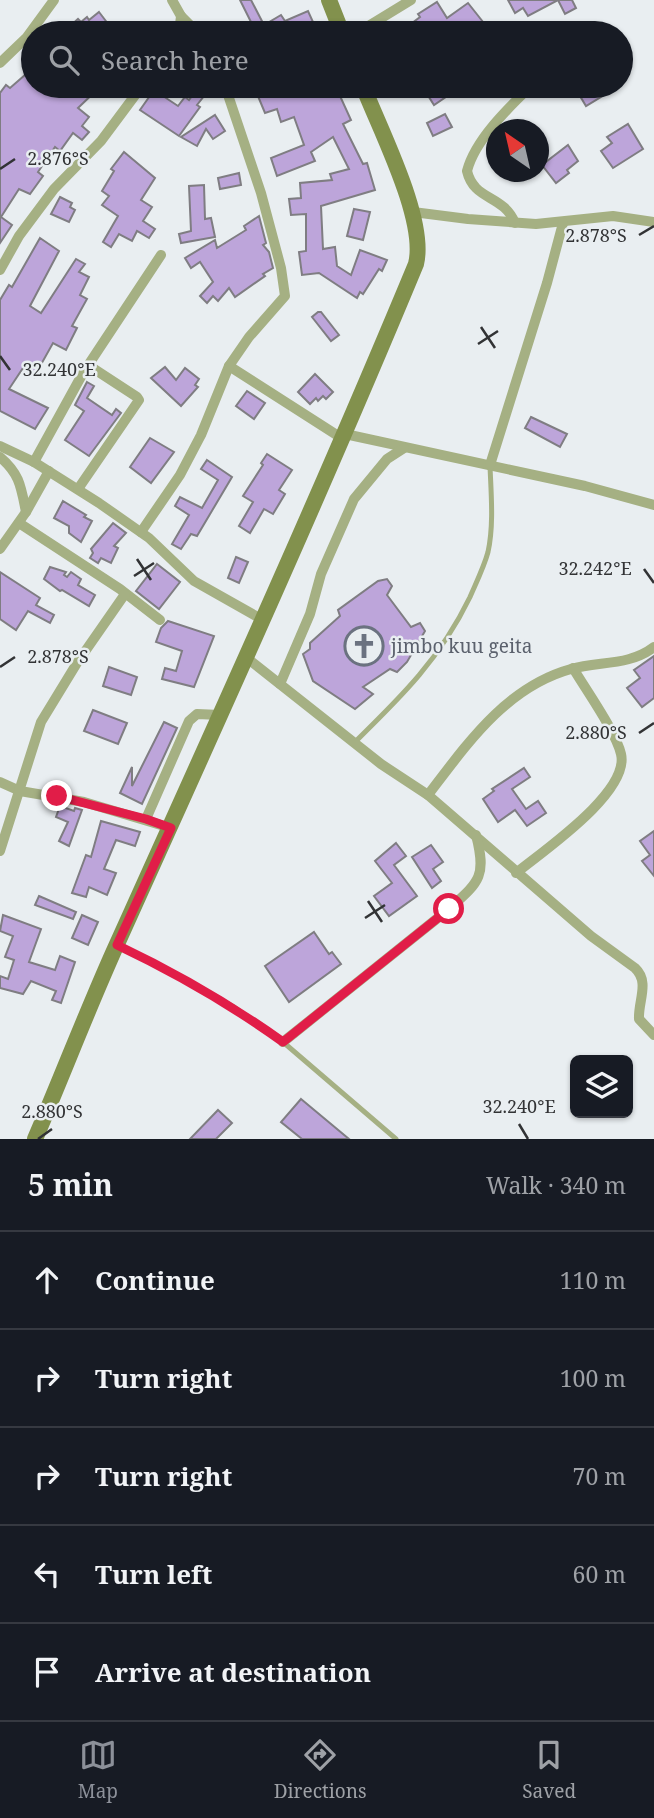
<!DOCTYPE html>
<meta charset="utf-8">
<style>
body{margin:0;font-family:"Noto Serif",serif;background:#242831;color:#f1f3f6}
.controls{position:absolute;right:21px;bottom:21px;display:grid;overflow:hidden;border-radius:10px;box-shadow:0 2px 5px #0004}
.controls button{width:63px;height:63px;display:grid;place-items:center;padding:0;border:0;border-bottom:2px solid #363941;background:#171b24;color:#f1f3f6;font:35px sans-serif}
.compass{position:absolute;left:486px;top:119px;width:63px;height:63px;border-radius:50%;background:#171b24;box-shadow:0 2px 5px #0004;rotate:326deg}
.stop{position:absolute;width:21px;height:21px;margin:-16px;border:5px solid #e11d48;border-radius:50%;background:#fff}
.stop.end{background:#e11d48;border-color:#fff;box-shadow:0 2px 7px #0008}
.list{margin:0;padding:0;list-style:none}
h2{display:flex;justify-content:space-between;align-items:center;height:91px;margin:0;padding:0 28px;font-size:30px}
h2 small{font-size:23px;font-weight:400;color:#9ea1a6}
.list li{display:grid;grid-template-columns:46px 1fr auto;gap:21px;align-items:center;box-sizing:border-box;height:98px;padding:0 28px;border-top:2px solid #363941}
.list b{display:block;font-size:26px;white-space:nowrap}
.list em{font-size:23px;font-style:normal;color:#9ea1a6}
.icon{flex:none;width:38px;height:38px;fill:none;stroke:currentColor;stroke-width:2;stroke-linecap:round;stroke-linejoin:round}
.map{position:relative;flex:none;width:654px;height:1139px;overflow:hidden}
.search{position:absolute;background:#171b24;box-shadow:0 2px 5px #0004;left:21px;right:21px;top:21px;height:77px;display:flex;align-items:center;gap:18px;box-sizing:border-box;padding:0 24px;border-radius:38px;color:#9ea1a6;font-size:26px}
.sheet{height:581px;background:#171b24}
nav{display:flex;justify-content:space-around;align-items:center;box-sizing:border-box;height:98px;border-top:2px solid #363941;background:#171b24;font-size:19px;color:#9ea1a6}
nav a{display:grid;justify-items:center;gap:4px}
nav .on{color:#8c9099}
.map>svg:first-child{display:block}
.building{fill:#bda5da;stroke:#7f7d82;stroke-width:2}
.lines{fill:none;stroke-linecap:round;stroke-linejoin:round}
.lane{stroke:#a5b083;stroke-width:5}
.street{stroke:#a5b083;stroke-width:10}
.secondary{stroke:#82914d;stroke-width:16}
.route{stroke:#e11d48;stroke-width:9}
.ticks{fill:none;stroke:#323335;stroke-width:2.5}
.labels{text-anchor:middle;stroke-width:5;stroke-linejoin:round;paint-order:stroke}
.worship-label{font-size:19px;fill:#5b616d;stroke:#e9eef1;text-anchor:start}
.ticks-label{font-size:18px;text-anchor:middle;fill:#323335;stroke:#e9eef1;stroke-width:5;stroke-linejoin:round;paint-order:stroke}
</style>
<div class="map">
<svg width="654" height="1139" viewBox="0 0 654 1139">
<rect width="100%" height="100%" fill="#e9eef1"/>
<g class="building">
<path d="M240,0H251L264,25L281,15L285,21L308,11L318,33H249L255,30Z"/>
<path d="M508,0H572L576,8L565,14L558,0L528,16L523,8L515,13Z"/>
<path d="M437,2L447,18L468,3L487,27L479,33H475L469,24L455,33H412L407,27L420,17L418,14Z"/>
<path d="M99,12L115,33H72L68,28L78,19L81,22L87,17L89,20Z"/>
<path d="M33,68V86H101L78,108L89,117L82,126L89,132L82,140L73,133L60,151L55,147L38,172L43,176L30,194L19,189L1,217L12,225L0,243V93L6,85L10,88Z"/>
<path d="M199,86L208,91L197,105L200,107L179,136L140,110L154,90L178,106L185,97L189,100Z"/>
<path d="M264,86H340L343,95L340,96L351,120L343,124L363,164L367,163L375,190L321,206L323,249L335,247L337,266L351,275L360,250L387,260L382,271L379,269L363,294L360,292L357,298L319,273L302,275L299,252L306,251V214L291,215L289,199L301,198L300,183L332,180L330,174L349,169L333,137L311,152L315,161L277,176L271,158L304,145L294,117L281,122L277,109L265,113L255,89Z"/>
<path d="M422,86H462L434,105Z"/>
<path d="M574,86H587L590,91L599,86H619L586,106Z"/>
<path d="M445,114L452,127L433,136L427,123Z"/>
<path d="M215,115L225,131L213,139L206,129L197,146L181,137Z"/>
<path d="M628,124L643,149L613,168L601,151L612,143L607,137Z"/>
<path d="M568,145L578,161L567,170L569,173L556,183L542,165Z"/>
<path d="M124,152L155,178L141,200L152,207L143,221L155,229L149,238L137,231L132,241L119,234L111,247L103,242L118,216L102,205L109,196L102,191L114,171L111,169Z"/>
<path d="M239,173L241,185L220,189L218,178Z"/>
<path d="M204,185L205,219L211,218L215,237L181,243L179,234L191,231L189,186Z"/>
<path d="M60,197L72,203L70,207L75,210L69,222L51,214Z"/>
<path d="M354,209L370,212L363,240L347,236Z"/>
<path d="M259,216L266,243L263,245L269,252L273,268L263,274L265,276L235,297L229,288L218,301L213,296L207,303L200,296L213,282L200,262L191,268L185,258L215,240L217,248L246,230L244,226Z"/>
<path d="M40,238L59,251L30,306L41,313L76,259L85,264L79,272L89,277L80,295L87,299L72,326L77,328L66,350L53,343L34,377L23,368L9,389L48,408L35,429L0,411V300L9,285L12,287Z"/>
<path d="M318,312H321L339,335L331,341L312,317Z"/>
<path d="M165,367L176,380L185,368L199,379L195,385L198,387L181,406L151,378Z"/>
<path d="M315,374L333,392L326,399L323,396L318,401L316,398L310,404L298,392Z"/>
<path d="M87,382L94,386L87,398L112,415L116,409L121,413L89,456L65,440L84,411L75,405Z"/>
<path d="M247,391L265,403L254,419L236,406Z"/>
<path d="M531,417L567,434L560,447L525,428Z"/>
<path d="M150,438L174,452L151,483L130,467Z"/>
<path d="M267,454L292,470L279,490L285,494L273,514L264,509L250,533L239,526L253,502L243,496L263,465L261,463Z"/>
<path d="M207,460L232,477L197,536L191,534L181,549L172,544L189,515L175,506L180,497L202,508L218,480L201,469Z"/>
<path d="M63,501L86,515L84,517L92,521L81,542L69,533V526L54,518Z"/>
<path d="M113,523L126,533L114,546L118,548L111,563L101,558L98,563L90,558L93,553L91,549Z"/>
<path d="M236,557L248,562L239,583L228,578Z"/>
<path d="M157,564L180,582L159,609L136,591Z"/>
<path d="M50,567L66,572L64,575L67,577L71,572L81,579L78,585L95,595L89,606L62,590L60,591L44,579Z"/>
<path d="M0,572L40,598L36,605L54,615L50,623L28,611L16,630L0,619Z"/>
<path d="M387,579L392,586L387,595L411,627L420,623L425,631L407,662L397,672L390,669L363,687L373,694L355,709L313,681L303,654L310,649V643L340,616L338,610L378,581Z"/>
<path d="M168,621L214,636L194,687L162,679L165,668L176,671L182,651L156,642L161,628Z"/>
<path d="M654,656V698L642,707L627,688L640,678L634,670Z"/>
<path d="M109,667L137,677L131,695L103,686Z"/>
<path d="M93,710L127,723L118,744L84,731Z"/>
<path d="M164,722L177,728L142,804L120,793L132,767V786Z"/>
<path d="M524,768L530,777L512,789L526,809L538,801L546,813L527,826L515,810L498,822L483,799L494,791L492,789Z"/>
<path d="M60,806L74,811L75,808L82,810L69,846L59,841L68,822L56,817Z"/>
<path d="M101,821L140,832L135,846L116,840L104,869L116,873L107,895L89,887L86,897L72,893L86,855L91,857Z"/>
<path d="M654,831V876L642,861L650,855L640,841Z"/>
<path d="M396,843L406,856L394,865L417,896L389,916L374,896L392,883L375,861Z"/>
<path d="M431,845L443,862L433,869L441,881L432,888L412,857Z"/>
<path d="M39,896L76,912L73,919L35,905Z"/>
<path d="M3,915L41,929L29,962L55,970L60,956L75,962L61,1003L52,1000L56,991L31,981L23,994L0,988V976L8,979L14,960L5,957L13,936L0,931Z"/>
<path d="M82,915L98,922L88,945L72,938Z"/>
<path d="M314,932L329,954L332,952L341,964L289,1002L265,966Z"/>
<path d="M301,1099L349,1139H302L281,1122Z"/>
<path d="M218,1110L232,1123L216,1139H190Z"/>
</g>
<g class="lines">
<g class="lane">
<path d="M354,743C402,696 440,659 470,597C476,583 484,567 488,552C494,525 491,493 490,466"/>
<path d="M120,946L234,1007L283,1042L396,1139"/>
</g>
<g class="street">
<path d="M172,0L181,16L179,33"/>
<path d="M181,16L198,33"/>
<path d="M357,33L411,0"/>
<path d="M0,63L27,37L54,0"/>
<path d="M413,212L468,219L536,224L613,216L654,222"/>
<path d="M515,223C503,194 474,201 467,171C475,140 508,108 531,86"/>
<path d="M0,270L19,236L54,189L101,141L142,86"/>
<path d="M229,366L343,439"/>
<path d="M345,434L585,486L654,505"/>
<path d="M0,446L34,462L99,503L149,538L194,581L263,620"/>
<path d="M0,457C20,474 21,487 26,512"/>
<path d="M34,462L83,373L161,255"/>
<path d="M490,465L547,283L563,223"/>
<path d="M78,489L139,400L137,397L88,365"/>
<path d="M19,523L120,589L160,620"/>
<path d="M141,532L180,475L201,435L229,366L249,337L285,296L281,268L261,193L225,86"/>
<path d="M0,549L26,512L49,471"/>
<path d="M247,658L381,764L428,795L591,936L635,968C650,982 638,1001 639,1019L654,1035"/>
<path d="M280,684L310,614L321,574L354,499L387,459L404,448"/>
<path d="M0,782L20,791L84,802L171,828"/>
<path d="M428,795C467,744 506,687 571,669C600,661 629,666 654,647"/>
<path d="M146,819L189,721L197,714L220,715"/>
<path d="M0,851L41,722L77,663L125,594"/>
<path d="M516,873C543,851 630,792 621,754C616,732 586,690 573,668"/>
<path d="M283,1042L449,909C479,882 487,877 476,835"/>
</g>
<g class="secondary">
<path d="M329,0L342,33"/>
<path d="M35,1139C63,1074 88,1008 117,944C219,718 321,493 416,264C427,220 380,130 363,86"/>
</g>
</g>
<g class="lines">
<path class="route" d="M57,796L146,819L171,828L117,945C176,973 230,1004 283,1042L449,909"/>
</g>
<path class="ticks" d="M0,169L15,159M639,235L654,226M481,327L495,348M478,344L498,331M0,356L10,370M137,559L151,580M644,569L654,583M134,576L154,563M0,667L15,657M639,733L654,723M368,901L382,922M365,918L385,905M519,1124L528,1139M38,1139L52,1129"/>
<defs>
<g id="church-ring" transform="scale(2.0125)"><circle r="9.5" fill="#e9eef1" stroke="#6b7280" stroke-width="1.5"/><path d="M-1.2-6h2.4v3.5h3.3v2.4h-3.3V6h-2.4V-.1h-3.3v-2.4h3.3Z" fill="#6b7280"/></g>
</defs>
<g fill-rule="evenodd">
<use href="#church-ring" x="364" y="646"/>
</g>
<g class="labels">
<g class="worship-label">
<text x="391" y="653">jimbo kuu geita</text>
</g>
</g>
<g class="ticks-label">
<text x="58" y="165">2.876°S</text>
<text x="596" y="242">2.878°S</text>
<text x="59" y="376">32.240°E</text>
<text x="595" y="575">32.242°E</text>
<text x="58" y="663">2.878°S</text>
<text x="596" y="739">2.880°S</text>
<text x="519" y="1113">32.240°E</text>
<text x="52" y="1118">2.880°S</text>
</g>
</svg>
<div class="controls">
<button><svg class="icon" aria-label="layers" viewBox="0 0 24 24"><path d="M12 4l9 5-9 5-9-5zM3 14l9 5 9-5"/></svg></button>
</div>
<svg class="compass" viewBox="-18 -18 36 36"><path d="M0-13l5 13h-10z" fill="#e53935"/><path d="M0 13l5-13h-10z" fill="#9ea1a6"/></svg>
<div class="stop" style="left:449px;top:909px"></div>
<div class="stop end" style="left:57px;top:796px"></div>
<div class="search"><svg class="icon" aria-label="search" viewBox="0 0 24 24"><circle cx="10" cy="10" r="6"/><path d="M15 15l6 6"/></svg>Search here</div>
</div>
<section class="sheet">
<h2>5 min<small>Walk · 340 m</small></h2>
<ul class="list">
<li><svg class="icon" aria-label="ahead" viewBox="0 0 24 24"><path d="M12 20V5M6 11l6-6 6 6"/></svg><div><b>Continue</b></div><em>110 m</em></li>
<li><svg class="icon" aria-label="right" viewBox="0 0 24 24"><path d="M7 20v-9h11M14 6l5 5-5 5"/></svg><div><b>Turn right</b></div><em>100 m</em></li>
<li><svg class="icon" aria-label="right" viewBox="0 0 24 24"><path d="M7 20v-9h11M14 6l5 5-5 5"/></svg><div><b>Turn right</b></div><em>70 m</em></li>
<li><svg class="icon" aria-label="left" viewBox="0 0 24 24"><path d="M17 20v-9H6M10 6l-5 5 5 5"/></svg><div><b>Turn left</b></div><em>60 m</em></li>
<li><svg class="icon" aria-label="arrive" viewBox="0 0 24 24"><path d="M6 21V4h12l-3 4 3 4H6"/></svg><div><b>Arrive at destination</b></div></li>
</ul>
</section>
<nav>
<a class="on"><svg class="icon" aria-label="map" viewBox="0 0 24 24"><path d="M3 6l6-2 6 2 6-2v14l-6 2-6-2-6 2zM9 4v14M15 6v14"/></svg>Map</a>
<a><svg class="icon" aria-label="directions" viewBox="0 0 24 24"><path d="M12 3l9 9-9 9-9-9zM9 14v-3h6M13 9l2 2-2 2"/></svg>Directions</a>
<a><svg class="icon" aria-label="saved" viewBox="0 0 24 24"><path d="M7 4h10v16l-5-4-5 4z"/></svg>Saved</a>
</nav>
